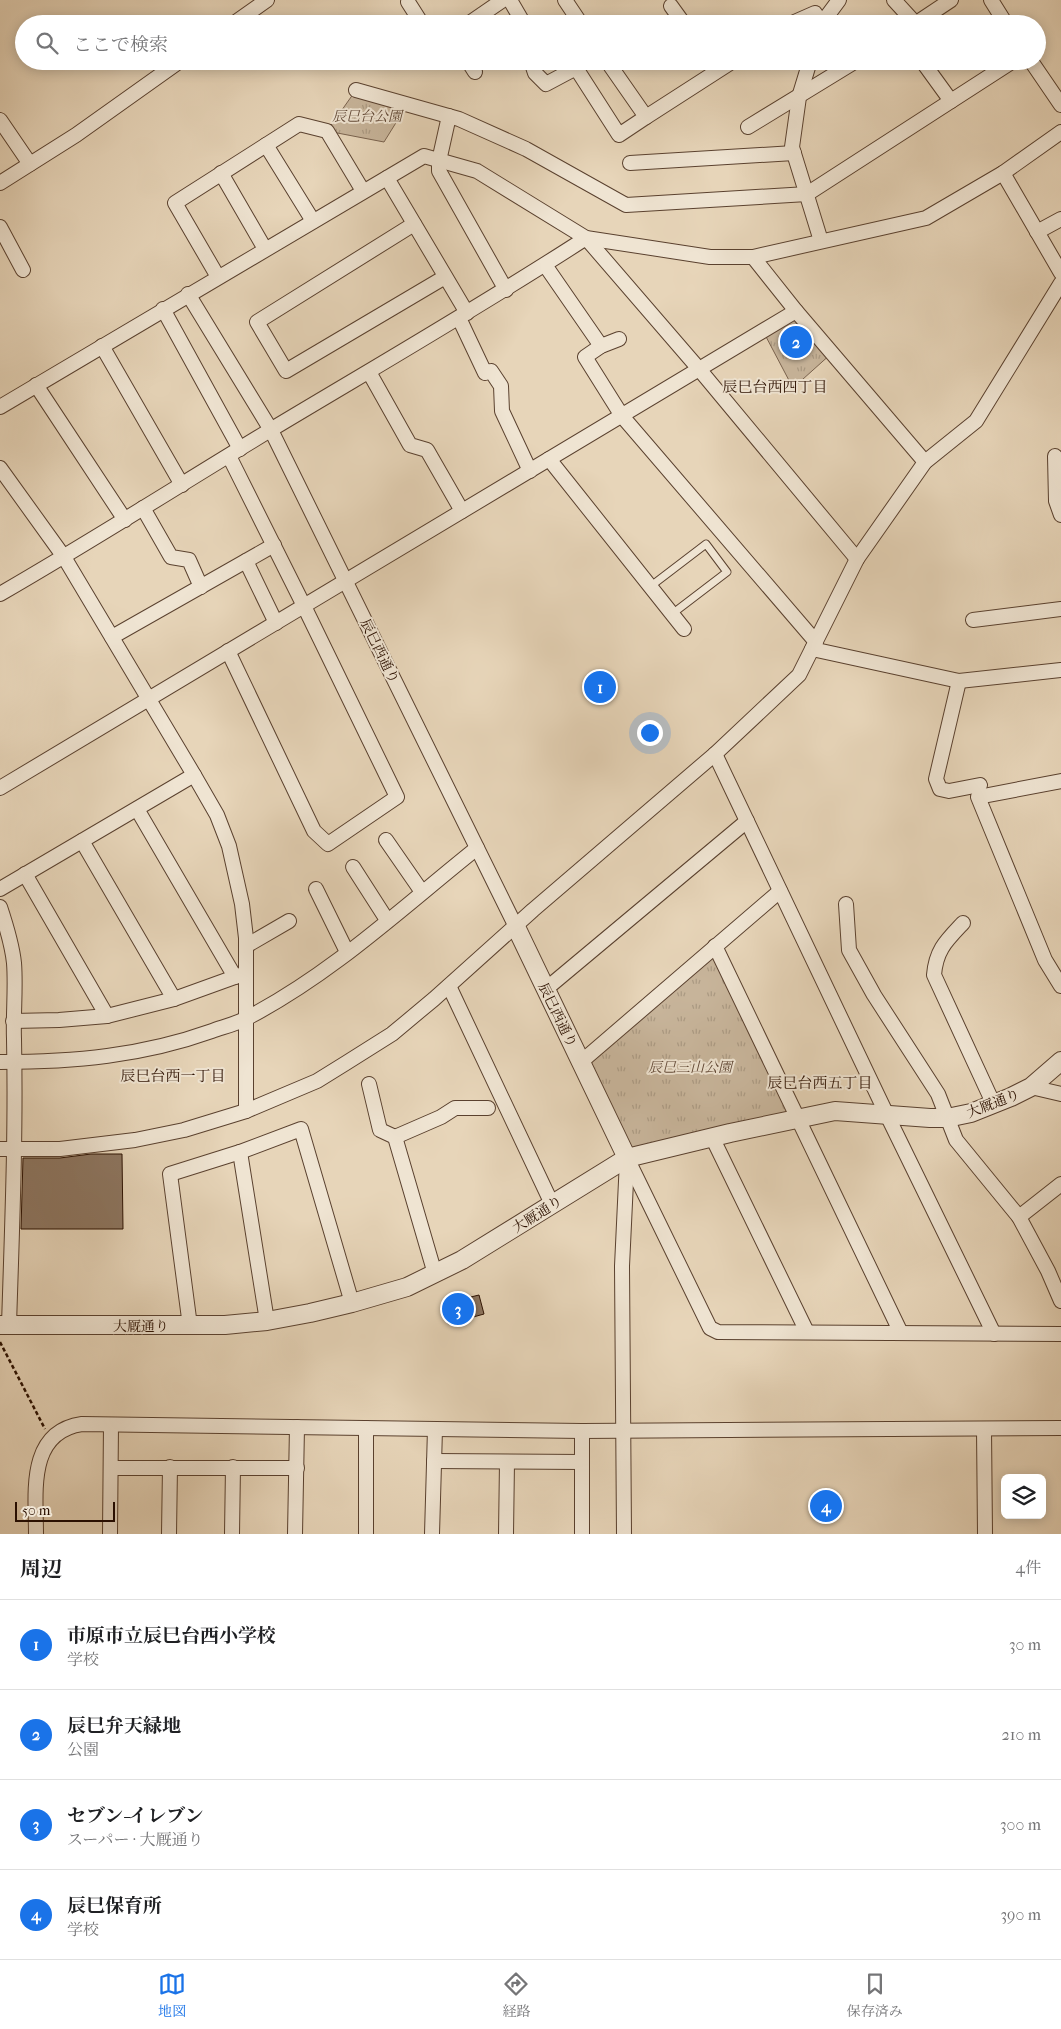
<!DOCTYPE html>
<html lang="ja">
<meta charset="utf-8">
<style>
body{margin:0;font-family:"IM FELL French Canon","Noto Serif JP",serif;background:#f6f6f6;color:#202124}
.controls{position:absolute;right:15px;bottom:15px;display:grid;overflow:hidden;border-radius:8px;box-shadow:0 2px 12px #0003}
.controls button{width:45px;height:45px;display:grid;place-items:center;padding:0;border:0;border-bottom:1px solid #e0e0e0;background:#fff;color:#202124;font:25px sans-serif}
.scale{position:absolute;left:15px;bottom:12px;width:100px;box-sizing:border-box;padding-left:5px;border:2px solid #2b1001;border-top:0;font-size:14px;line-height:18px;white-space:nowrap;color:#2b1001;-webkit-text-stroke:4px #efe4d2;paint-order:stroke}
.you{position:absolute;left:649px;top:732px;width:18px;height:18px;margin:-12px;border:4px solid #fff;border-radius:50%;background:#1a73e8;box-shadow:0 0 0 8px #1a73e833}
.badge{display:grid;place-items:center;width:32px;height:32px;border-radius:50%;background:#1a73e8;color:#fff;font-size:16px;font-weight:700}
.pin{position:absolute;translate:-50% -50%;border:2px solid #fff;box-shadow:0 1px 5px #0006}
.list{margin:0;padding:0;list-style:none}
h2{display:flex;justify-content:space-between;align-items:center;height:65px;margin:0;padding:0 20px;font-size:21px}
h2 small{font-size:16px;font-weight:400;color:#757577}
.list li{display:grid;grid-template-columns:32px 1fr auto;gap:15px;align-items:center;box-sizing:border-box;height:90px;padding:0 20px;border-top:1px solid #e0e0e0}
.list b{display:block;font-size:19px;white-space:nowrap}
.list p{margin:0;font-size:16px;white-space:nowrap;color:#757577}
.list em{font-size:16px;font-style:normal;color:#757577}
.icon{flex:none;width:28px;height:28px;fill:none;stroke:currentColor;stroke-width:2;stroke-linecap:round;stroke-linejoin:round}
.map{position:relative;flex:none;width:1061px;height:1534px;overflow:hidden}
.search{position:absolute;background:#fff;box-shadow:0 2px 12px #0003;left:15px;right:15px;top:15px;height:55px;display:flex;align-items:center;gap:12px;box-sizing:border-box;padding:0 18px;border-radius:28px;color:#757577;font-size:19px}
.sheet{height:425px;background:#fff}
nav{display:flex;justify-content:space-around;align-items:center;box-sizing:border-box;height:70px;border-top:1px solid #e0e0e0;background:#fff;font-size:14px;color:#757577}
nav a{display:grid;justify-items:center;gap:2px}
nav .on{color:#1a73e8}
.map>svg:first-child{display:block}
.park{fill:url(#park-tufts);stroke:#79624e}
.building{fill:#8d7661;stroke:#2b1001}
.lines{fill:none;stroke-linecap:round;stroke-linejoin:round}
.service-casing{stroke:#5a412f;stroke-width:9}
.minor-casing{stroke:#5a412f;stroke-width:16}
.tertiary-casing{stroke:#5a412f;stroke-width:20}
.path{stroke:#2b1001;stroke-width:2.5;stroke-dasharray:4 2.5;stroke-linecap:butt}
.service{stroke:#efe4d2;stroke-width:7}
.minor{stroke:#efe4d2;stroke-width:14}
.tertiary{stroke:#efe4d2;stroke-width:18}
.labels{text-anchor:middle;stroke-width:4;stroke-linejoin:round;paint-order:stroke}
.park-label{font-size:14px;font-style:italic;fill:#624937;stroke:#efe4d2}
.street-label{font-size:14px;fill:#2b1001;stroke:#efe4d2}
.neighbourhood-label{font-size:15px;fill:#2b1001;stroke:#efe4d2}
</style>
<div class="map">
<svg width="1061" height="1534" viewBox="0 0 1061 1534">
<defs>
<pattern id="park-tufts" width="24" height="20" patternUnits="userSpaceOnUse" patternTransform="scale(1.25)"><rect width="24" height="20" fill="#c7b49a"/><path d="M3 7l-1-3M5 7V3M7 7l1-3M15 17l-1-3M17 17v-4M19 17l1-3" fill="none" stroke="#ab9a83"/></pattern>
</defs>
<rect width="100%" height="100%" fill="#e7d5b9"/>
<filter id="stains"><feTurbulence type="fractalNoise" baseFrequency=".004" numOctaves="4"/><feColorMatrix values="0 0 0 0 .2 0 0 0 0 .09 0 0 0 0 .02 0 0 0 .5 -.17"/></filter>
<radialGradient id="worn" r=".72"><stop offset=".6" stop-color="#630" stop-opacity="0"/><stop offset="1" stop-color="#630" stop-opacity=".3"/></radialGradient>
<g class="park">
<path d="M356,90L407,105L384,142L327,131Z"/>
<path d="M796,311L832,353L793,388L763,331Z"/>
<path d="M715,946L798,1119L627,1158L581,1062Z"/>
</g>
<g class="building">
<path d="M91,1154H122L123,1229H21L23,1158H60Z"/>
<path d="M479,1295L484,1314L448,1324L442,1304Z"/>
</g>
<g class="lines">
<g class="service-casing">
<path id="service" d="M651,586L706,544L727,572L672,614"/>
</g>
<g class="minor-casing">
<g id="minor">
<path d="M510,0L524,24"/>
<path d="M565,0L581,24"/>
<path d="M894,0L915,23"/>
<path d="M991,0L1006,24"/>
<path d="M408,2L422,24"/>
<path d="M671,6L684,24"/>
<path d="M822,23L839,0"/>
<path d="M233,24L267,0"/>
<path d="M468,24L503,0"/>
<path d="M790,24L815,13L822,24"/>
<path d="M915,24L951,0"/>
<path d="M468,61L475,72"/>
<path d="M534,61L532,64L535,73L546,84L576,68L619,135L646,117"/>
<path d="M607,61L646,117L733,61"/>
<path d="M810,61L799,97L792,147L821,241"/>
<path d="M922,61L951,101"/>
<path d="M1031,61L1061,105"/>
<path d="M356,90L459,119L526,149L626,205L807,194L1013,61"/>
<path d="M449,116L439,161V171L506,290"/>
<path d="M0,120L30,164"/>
<path d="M748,127L856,61"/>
<path d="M266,145L313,221"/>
<path d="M630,163L794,153"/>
<path d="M221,173L265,249"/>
<path d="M1003,173L1061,273"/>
<path d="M387,178L467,313"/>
<path d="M0,183L76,135L180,61"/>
<path d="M414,224L257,322L286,371L445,277"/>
<path d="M0,227L23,270"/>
<path d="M1037,232L1061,219"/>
<path d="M753,257L796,311L925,462"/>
<path d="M545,265L601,346"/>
<path d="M218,277L175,203L299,124L327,131L363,191"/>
<path d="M188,294L271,430L516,927"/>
<path d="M163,309L240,449"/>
<path d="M459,318L485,373L491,371L501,386L502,411L530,471"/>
<path d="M619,339L601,346L585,357L622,416L816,642"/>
<path d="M102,346L182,485"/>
<path d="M369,372L410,445L427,450L462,511"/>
<path d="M36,385L125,520"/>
<path d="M0,407L424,156L477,171L586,238L710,257H753L926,218L1003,173L1061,132"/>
<path d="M1055,456L1056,501L1061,515"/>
<path d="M549,459L684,629"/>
<path d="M0,468L64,557L194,775L217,815L229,846L242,904L246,938V1111"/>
<path d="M143,508L171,557L189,560L201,587"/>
<path d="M246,561L276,623"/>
<path d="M0,594C92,541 181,484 272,429C377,366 483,305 586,238L699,369L857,559"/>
<path d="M973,620L1061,609"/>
<path d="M112,637L274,545"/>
<path d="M812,649L959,681L1061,670"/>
<path d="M228,651L314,831L328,844L397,797L304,606L229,456"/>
<path d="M959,681L936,779L940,789L949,791L980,785"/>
<path d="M715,754L887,1115L994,1334"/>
<path d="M1061,781L978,797L1045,960L1061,986"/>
<path d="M0,788L796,311"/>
<path d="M137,809L235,977"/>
<path d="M386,840L422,892"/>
<path d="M82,841L174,999"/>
<path d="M353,867L387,920"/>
<path d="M25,874L107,1016"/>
<path d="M0,889L194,775"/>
<path d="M316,889L347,952"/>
<path d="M846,904L849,950L874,995L938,1094L956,1140L1019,1217L1048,1271L1061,1301"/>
<path d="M0,907C6,925 12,944 14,963C16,988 13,1014 14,1039C16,1134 12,1229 9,1325"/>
<path d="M963,923C946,941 936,950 934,975L994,1105"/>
<path d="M246,946L289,921"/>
<path d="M715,946L901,1333"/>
<path d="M449,986L552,1204"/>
<path d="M546,989L747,821"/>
<path d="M13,1021L59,1020L107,1016L174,999L246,973"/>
<path d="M0,1062C74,1062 142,1056 212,1031C223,1027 236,1024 247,1018C332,974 403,907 477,848"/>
<path d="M581,1062L780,891"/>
<path d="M369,1084L380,1130L395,1137L435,1274"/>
<path d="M1031,1087L1061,1094"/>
<path d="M395,1137L441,1117L455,1108H488"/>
<path d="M712,1137L807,1332"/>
<path d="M0,1149H60L135,1140L184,1130L246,1111L317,1081L346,1063L392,1034L434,999L533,910L715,754L799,675L857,559L925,462L976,421L1061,283"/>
<path d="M240,1152L267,1321"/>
<path d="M627,1158L710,1328L718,1332L1061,1334"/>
<path d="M1019,1217L1061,1184"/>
<path d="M190,1326L170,1174L240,1152L301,1129L352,1303"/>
<path d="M984,1429L985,1534"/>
<path d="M434,1461L582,1462"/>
<path d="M111,1468H297"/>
<path d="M36,1534C36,1493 27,1432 82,1424L582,1431L1061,1428"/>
<path d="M110,1534L111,1425"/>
<path d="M169,1534L170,1467"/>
<path d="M232,1534L233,1467"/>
<path d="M295,1534L297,1427"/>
<path d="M366,1534V1428"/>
<path d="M432,1534L435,1429"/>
<path d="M506,1534L507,1462"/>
<path d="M582,1534V1431"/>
<path d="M624,1534L622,1266L627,1160"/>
</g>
</g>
<g class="tertiary-casing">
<g id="tertiary">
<path d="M516,927L627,1158"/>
<path d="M0,1325H225L267,1321L310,1313L352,1303L407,1287L462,1260L627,1158L730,1133L835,1111L930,1118H947L971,1113L1011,1097L1031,1087L1061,1061"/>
</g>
</g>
<path class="path" d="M0,1342L45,1429"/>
<use href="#service" class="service"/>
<use href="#minor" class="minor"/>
<use href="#tertiary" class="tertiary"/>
</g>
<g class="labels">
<g class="park-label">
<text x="367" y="121">辰巳台公園</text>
<text x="690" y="1072">辰巳三山公園</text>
</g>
<g class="street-label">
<text transform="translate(380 651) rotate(64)" y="5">辰巳西通り</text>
<text transform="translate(558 1015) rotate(64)" y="5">辰巳西通り</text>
<text transform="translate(993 1103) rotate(-21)" y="5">大厩通り</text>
<text transform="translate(537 1214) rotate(-32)" y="5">大厩通り</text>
<text x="141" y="1331">大厩通り</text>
</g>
<g class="neighbourhood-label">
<text x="775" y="392">辰巳台西四丁目</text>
<text x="173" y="1081">辰巳台西一丁目</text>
<text x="820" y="1088">辰巳台西五丁目</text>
</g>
</g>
<rect width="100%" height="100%" filter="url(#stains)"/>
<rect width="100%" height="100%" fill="url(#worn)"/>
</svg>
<div class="controls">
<button><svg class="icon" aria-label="layers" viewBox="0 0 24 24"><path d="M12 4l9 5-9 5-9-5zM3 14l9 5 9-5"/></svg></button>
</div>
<div class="scale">50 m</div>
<div class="you"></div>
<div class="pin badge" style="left:600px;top:687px">1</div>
<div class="pin badge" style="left:796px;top:342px">2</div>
<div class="pin badge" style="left:458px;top:1309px">3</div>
<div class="pin badge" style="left:826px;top:1506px">4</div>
<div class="search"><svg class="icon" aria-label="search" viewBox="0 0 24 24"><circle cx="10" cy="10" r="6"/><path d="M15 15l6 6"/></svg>ここで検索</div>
</div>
<section class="sheet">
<h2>周辺<small>4件</small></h2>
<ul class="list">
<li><span class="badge">1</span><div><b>市原市立辰巳台西小学校</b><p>学校</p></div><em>30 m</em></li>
<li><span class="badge">2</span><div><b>辰巳弁天緑地</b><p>公園</p></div><em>210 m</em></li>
<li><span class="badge">3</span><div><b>セブン-イレブン</b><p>スーパー · 大厩通り</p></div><em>300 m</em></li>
<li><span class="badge">4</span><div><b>辰巳保育所</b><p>学校</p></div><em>390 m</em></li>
</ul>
</section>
<nav>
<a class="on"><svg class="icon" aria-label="map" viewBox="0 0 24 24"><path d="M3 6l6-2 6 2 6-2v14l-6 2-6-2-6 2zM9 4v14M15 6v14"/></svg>地図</a>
<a><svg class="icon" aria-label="directions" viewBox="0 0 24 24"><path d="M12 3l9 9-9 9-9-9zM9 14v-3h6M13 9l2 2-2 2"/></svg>経路</a>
<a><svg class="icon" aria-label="saved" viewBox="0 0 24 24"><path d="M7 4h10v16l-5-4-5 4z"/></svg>保存済み</a>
</nav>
